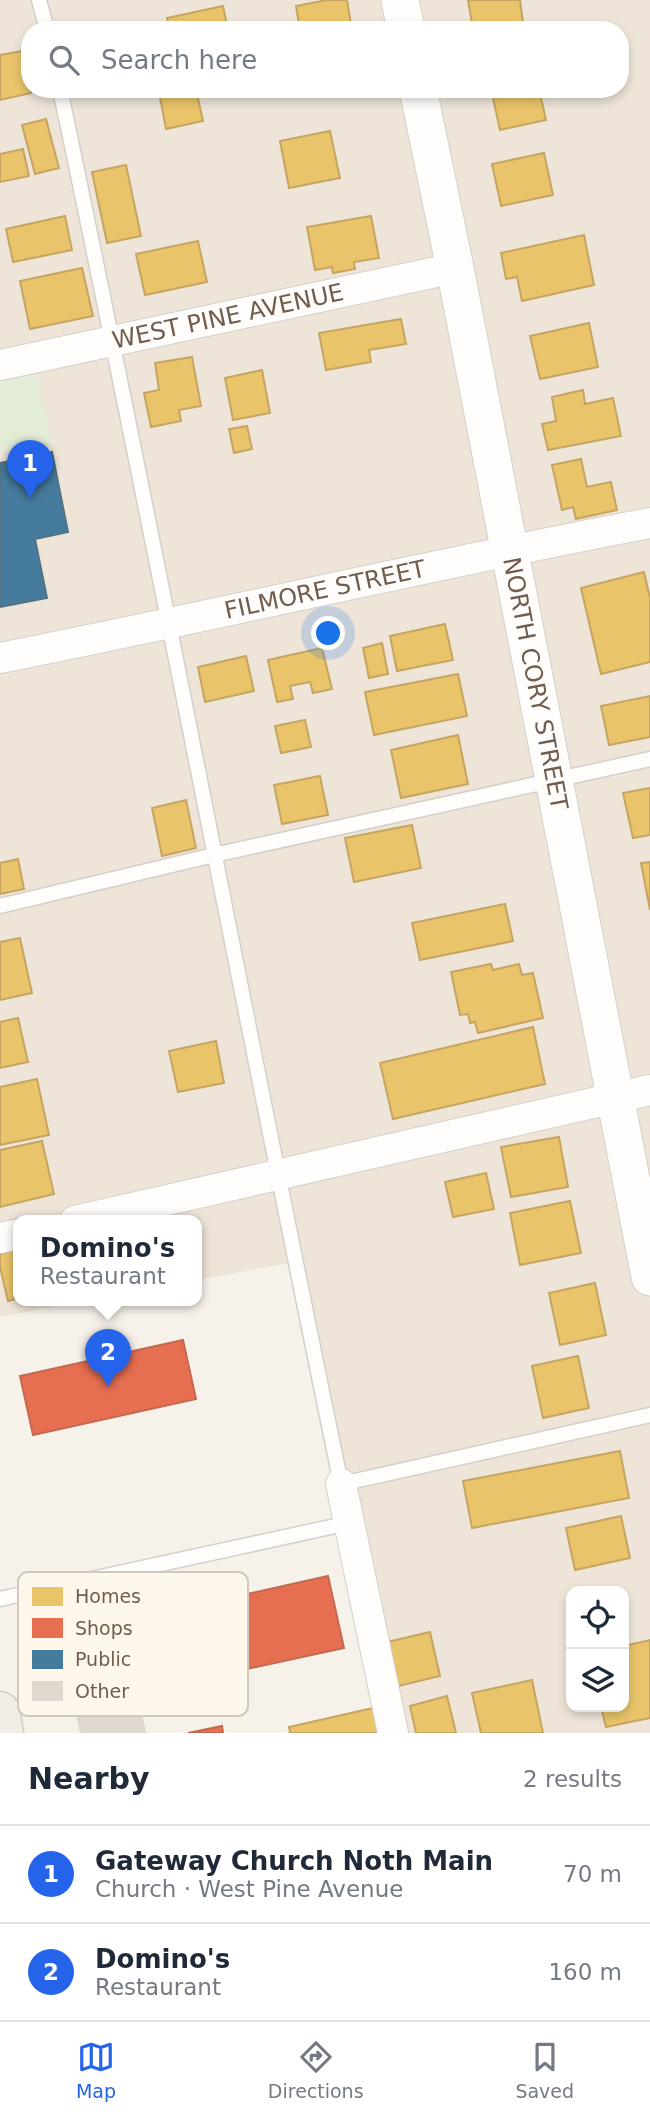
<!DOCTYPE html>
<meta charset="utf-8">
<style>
body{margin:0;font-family:"DejaVu Sans",sans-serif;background:#f2f2f3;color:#1f2937}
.controls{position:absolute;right:21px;bottom:21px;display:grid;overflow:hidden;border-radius:14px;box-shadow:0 4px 10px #0003}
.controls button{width:63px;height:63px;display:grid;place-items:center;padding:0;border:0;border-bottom:2px solid #e0e1e3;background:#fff;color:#1f2937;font:35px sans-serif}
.you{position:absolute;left:329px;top:634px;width:24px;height:24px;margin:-18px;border:5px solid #fff;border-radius:50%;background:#1a73e8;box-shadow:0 0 0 10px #1a73e833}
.badge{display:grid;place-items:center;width:46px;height:46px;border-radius:50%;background:#2563eb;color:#fff;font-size:23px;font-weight:700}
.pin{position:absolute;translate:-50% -58px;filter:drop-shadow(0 2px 4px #0008)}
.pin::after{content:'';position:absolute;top:37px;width:24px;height:21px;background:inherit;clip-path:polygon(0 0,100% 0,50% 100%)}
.popup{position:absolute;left:13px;top:1215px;width:189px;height:91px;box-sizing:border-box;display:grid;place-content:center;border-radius:14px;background:#fff;filter:drop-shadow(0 2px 5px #0005);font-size:23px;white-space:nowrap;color:#747a83}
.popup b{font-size:26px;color:#1f2937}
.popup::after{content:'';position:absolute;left:50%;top:100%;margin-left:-14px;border:14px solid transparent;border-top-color:#fff}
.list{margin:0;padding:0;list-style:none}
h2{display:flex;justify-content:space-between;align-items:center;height:91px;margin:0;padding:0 28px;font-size:30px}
h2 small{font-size:23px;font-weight:400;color:#747a83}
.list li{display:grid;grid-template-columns:46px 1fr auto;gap:21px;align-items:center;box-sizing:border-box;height:98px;padding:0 28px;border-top:2px solid #e0e1e3}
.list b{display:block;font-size:26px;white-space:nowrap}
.list p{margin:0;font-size:23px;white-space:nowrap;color:#747a83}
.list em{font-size:23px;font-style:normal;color:#747a83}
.icon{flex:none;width:38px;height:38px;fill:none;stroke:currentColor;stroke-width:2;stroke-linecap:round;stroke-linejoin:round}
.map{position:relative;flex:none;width:650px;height:1733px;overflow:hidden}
.search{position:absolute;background:#fff;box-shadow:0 4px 10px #0003;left:21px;right:21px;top:21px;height:77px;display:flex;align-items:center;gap:18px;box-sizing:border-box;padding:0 24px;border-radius:28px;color:#747a83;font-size:26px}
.sheet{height:287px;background:#fff}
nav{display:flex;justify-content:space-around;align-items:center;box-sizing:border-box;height:98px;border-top:2px solid #e0e1e3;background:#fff;font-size:19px;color:#747a83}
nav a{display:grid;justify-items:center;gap:4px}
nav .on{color:#2563eb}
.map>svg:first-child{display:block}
.residential{fill:#eee5d8;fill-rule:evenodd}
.green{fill:#e2ecd6}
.homes{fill:#e9c46a;stroke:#c5a561;stroke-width:2}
.shops{fill:#e76f51;stroke:#c46950;stroke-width:2}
.public{fill:#457b9d;stroke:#527285;stroke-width:2}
.building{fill:#dfd8d0;stroke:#ded5cd;stroke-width:2}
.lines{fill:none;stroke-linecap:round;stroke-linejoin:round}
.service-casing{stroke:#d5cfc9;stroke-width:17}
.minor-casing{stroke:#d5cfc9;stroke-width:32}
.tertiary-casing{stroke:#d5cfc9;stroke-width:39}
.primary-casing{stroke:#d4cdc7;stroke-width:41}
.service{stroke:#fefdfc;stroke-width:14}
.minor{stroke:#fefdfc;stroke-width:30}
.tertiary{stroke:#fefdfc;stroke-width:37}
.primary{stroke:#f1ede6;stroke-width:38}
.labels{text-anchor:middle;stroke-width:7;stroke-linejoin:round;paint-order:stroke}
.street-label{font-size:24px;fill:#715c4d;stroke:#fdf7ec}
.key{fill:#fdf7ec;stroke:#d3c8bc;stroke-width:2}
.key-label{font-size:19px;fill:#715c4d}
</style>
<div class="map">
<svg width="650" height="1733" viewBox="0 0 650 1733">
<rect width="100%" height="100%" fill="#f6f2ea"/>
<path class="residential" d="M0,0H650V1733H393L295,1262L197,1280V1221H19V1301H82L0,1317ZM30,30H620V89H30ZM571,1591H624V1707H571Z"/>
<path class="green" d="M23,372L37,377L51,441L0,452V376Z"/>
<g class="homes">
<path d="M327,0H347L352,30H300L296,6Z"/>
<path d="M468,0H520L524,30H473Z"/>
<path d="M223,6L228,30H170L167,18Z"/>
<path d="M22,51L31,93L0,100V55Z"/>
<path d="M174,89H196L203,121L166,129L159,92Z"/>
<path d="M491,89H539L546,120L500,130Z"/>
<path d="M46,119L59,168L35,174L22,125Z"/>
<path d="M330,131L340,178L289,188L280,141Z"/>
<path d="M23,149L29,176L0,182V154Z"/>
<path d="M544,153L553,195L501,206L492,164Z"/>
<path d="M126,165L141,236L107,243L92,172Z"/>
<path d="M65,216L72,250L13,262L6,229Z"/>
<path d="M371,216L379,258L354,262L355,269L333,273L332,267L315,270L307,227Z"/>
<path d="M584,235L594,285L522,301L517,277L506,279L501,253Z"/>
<path d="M198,241L207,282L145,295L136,254Z"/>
<path d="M82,268L93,316L30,329L20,281Z"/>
<path d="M401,319L406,344L369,350L371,362L326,370L319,333Z"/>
<path d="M589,323L598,367L540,379L530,336Z"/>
<path d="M192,357L201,406L179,410L181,421L151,427L144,393L159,390L155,363Z"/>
<path d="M262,370L270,413L233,420L225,378Z"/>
<path d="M583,390L585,404L613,398L621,436L548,450L542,424L556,421L552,397Z"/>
<path d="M247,426L252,449L234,453L229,429Z"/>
<path d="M581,459L587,487L611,482L617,510L576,519L573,507L562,510L552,465Z"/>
<path d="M644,572L650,598V662L601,674L581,588Z"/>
<path d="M445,624L453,660L397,671L390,636Z"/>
<path d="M382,643L388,674L369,678L363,648Z"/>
<path d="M322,648L332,689L313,693L310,682L290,686L293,699L277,702L268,660Z"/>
<path d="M246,656L254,691L205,702L198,667Z"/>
<path d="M458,674L467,716L374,735L365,692Z"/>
<path d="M650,696V737L609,745L601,706Z"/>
<path d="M305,720L311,747L281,753L275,726Z"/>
<path d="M458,735L468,784L401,798L391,750Z"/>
<path d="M320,776L328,815L282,824L274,785Z"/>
<path d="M650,788V835L633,838L623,793Z"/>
<path d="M186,800L196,848L162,856L152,808Z"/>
<path d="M412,825L421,868L354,882L345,838Z"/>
<path d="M18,859L24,889L0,894V863Z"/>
<path d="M650,862V910L641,863Z"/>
<path d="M505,904L513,941L420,960L412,923Z"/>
<path d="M20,938L32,993L0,1000V942Z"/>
<path d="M491,964L493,970L519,964L522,975L533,973L543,1018L478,1033L475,1022L470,1023L468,1014L460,1015L451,972Z"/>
<path d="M18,1018L28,1062L0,1068V1022Z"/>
<path d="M533,1027L545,1084L393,1119L380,1063Z"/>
<path d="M216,1041L224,1083L178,1092L169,1051Z"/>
<path d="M37,1079L49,1135L0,1145V1087Z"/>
<path d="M559,1137L568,1187L511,1197L501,1147Z"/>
<path d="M42,1141L54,1194L0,1207V1150Z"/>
<path d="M486,1173L494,1209L453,1217L445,1182Z"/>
<path d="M570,1201L581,1253L520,1265L510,1213Z"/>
<path d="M19,1249V1298L8,1301L0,1267V1254Z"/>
<path d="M595,1283L606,1335L560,1345L549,1293Z"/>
<path d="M578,1356L589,1408L543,1418L532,1366Z"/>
<path d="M620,1451L629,1498L472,1528L463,1481Z"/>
<path d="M621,1516L630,1558L575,1570L566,1528Z"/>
<path d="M430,1632L440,1676L394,1687L383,1643Z"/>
<path d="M650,1640V1718L606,1727L601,1707H624V1646Z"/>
<path d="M532,1680L543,1733H481L472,1693Z"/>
<path d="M447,1696L456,1733H416L410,1706Z"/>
<path d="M373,1708L379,1733H290L289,1727Z"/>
</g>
<g class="shops">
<path d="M183,1340L196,1399L33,1435L20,1376Z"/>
<path d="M328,1576L344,1648L75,1706L62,1635Z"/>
<path d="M222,1726L223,1733H188Z"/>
</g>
<path class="public" d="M52,452L68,532L35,539L47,598L0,607V463Z"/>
<path class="building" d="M137,1693L145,1733H81L75,1706Z"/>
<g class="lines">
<g class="service-casing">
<g id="service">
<path d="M39,0L47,30"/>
<path d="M60,89C158,553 245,1020 341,1484L650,1415"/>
<path d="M0,906L214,855L650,759"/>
<path d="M0,1599L349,1523"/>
</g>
</g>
<g class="minor-casing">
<g id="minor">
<path id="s1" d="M0,365L455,268"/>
<path id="s2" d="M0,658C217,615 433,564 650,523"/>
<path d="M75,1221L650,1090"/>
<path d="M0,1238L19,1234"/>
<path d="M341,1484L393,1733"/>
</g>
</g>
<g class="tertiary-casing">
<g id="tertiary">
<path d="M400,0L406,30"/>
<path id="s3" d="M418,89L455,268L650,1277"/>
</g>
</g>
<g class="primary-casing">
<path id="primary" d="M0,1711L4,1733"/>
</g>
<use href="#service" class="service"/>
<use href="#minor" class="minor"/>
<use href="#tertiary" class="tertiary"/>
<use href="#primary" class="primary"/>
</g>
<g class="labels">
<g class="street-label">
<text dy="8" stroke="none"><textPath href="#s1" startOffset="233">WEST PINE AVENUE</textPath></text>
<text dy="8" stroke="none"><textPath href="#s2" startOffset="332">FILMORE STREET</textPath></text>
<text dy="8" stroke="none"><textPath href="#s3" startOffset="606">NORTH CORY STREET</textPath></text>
</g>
</g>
<rect x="18" y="1572" width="230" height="144" rx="10" class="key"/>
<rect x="32" y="1587" width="31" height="19" fill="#e9c46a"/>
<rect x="32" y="1618" width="31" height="20" fill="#e76f51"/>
<rect x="32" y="1650" width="31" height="19" fill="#457b9d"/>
<rect x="32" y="1681" width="31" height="20" fill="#dfd8d0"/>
<g class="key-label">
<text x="75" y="1603">Homes</text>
<text x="75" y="1635">Shops</text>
<text x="75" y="1666">Public</text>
<text x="75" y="1698">Other</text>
</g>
</svg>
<div class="controls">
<button><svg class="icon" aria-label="locate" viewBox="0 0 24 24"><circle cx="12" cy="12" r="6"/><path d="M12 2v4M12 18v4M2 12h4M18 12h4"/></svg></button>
<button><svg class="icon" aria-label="layers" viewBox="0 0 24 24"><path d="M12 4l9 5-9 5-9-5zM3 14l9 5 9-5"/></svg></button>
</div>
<div class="you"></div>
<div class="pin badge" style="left:30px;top:498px">1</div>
<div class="pin badge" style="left:108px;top:1387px">2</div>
<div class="popup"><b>Domino's</b>Restaurant</div>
<div class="search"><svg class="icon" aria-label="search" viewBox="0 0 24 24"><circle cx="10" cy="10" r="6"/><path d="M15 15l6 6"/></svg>Search here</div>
</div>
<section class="sheet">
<h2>Nearby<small>2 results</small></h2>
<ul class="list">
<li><span class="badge">1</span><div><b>Gateway Church Noth Main</b><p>Church · West Pine Avenue</p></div><em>70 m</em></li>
<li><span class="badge">2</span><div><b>Domino's</b><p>Restaurant</p></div><em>160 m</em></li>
</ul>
</section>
<nav>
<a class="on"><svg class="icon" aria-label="map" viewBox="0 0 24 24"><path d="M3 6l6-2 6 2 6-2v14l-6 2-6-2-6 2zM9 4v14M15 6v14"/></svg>Map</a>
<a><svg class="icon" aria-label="directions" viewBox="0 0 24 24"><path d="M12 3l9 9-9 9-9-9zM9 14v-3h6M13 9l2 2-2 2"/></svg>Directions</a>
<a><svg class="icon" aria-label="saved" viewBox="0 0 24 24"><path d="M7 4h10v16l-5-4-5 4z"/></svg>Saved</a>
</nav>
